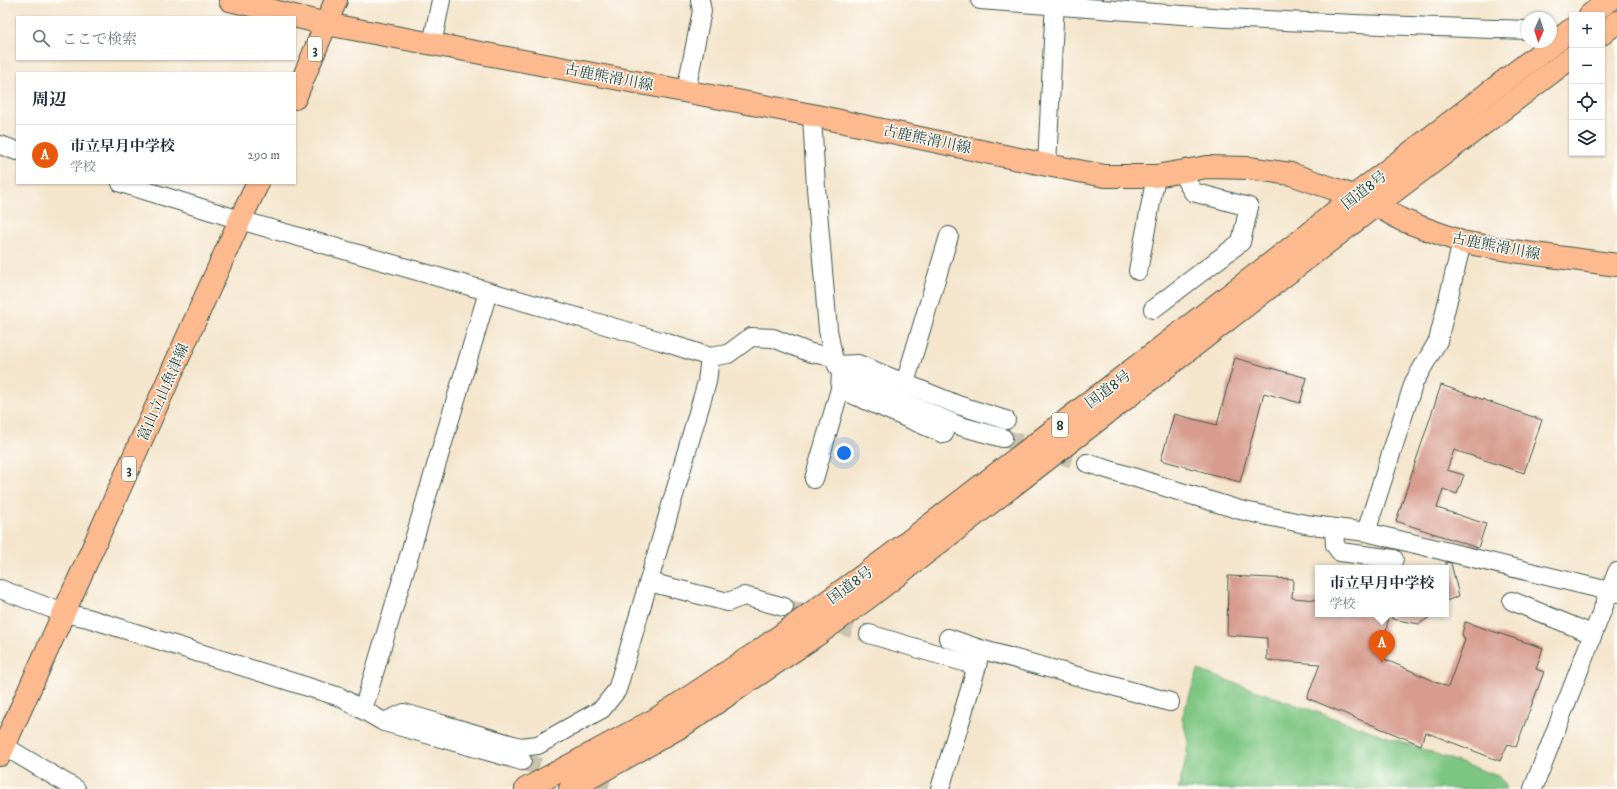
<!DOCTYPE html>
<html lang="ja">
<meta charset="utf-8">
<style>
body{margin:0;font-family:"IM FELL DW Pica","Noto Serif JP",serif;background:#f6f6f7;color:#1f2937}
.controls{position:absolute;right:12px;top:12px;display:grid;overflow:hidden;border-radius:0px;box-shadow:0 1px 3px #0004}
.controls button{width:36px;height:36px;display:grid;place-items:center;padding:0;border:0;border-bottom:1px solid #e0e1e3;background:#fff;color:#1f2937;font:20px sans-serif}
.compass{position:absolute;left:1521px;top:12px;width:36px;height:36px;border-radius:50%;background:#fff;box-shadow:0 1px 3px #0004;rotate:183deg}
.you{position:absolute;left:844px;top:453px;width:14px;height:14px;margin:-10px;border:3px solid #fff;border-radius:50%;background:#1a73e8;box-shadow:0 0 0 6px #1a73e833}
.badge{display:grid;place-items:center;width:26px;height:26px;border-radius:50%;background:#ea580c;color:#fff;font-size:13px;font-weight:700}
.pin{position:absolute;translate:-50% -33px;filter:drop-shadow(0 1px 2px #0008)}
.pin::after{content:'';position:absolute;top:21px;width:14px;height:12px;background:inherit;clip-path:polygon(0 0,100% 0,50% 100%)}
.popup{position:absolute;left:1315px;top:565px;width:134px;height:52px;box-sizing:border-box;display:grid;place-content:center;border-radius:0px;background:#fff;filter:drop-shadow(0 1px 3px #0005);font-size:13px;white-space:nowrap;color:#747a83}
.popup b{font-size:15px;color:#1f2937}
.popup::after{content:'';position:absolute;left:50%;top:100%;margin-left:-8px;border:8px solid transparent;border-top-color:#fff}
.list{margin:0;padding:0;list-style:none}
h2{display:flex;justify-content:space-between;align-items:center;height:52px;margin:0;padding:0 16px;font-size:17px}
h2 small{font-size:13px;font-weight:400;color:#747a83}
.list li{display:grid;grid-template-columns:26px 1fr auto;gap:12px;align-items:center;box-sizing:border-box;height:60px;padding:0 16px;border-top:1px solid #e0e1e3}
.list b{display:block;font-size:15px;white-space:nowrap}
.list p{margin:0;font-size:13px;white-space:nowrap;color:#747a83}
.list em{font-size:13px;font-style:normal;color:#747a83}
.icon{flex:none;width:22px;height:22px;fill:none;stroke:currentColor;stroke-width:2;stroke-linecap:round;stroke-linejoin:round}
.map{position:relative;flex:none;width:1617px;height:789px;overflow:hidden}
.search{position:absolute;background:#fff;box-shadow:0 1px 3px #0004;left:16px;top:16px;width:280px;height:44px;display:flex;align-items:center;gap:10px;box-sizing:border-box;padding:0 14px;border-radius:0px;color:#747a83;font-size:15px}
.panel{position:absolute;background:#fff;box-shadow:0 1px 3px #0004;left:16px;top:72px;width:280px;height:112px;border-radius:0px}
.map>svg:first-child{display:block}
.green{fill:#7dc682;stroke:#4e825b}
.building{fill:#d79c8e}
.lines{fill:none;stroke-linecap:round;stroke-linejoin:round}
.minor-tunnel{stroke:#c9c3ae;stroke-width:18;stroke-dasharray:18 9;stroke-linecap:butt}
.minor-casing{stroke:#3f564b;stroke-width:20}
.major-casing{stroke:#3f564b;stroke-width:24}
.highway-casing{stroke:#3f564b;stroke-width:24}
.minor{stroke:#fff;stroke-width:18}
.major{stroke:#fcba8e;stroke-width:22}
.highway{stroke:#fcba8e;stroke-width:22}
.labels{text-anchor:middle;stroke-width:3;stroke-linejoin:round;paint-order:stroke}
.shield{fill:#fdfcf7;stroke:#62766e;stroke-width:1}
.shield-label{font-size:14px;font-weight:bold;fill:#1f3d34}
.street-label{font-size:15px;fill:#1f3d34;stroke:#fdfcf7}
</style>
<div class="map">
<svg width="1617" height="789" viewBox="0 0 1617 789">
<rect width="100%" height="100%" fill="#fdfcf7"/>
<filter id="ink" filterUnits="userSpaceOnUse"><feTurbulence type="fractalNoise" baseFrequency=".025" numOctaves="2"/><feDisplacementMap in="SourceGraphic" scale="8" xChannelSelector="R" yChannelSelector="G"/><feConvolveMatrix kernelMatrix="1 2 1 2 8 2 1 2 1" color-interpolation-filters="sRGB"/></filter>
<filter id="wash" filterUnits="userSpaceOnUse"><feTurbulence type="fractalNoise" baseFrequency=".012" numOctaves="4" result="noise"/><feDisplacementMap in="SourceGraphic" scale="16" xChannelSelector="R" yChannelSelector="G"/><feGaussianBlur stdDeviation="0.9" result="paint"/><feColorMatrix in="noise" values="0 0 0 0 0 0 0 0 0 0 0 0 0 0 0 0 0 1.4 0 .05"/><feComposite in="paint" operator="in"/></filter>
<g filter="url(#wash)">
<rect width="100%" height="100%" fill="#f4e5cc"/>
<path class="green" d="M1198,670L1498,776L1506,786L1505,789H1178L1186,760L1188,741L1182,718Z"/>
<g id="blocks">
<g class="building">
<path d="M1235,358L1307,378L1300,403L1264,393L1240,482L1161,460L1174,414L1217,425Z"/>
<path d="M1441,385L1542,420L1524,473L1454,450L1447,470L1464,475L1457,494L1443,489L1437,508L1486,524L1478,548L1396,521Z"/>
<path d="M1446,562L1451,563L1459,596L1446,601Z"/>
<path d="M1228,576L1293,579L1292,598L1318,600V614H1388L1384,659L1448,687L1465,640L1462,634L1465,622L1543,648L1536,669L1544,672L1516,747L1508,744L1500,761L1425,732L1421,745L1307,698L1320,664L1267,660V638L1227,635Z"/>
<path d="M1393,614H1434L1419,624L1392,619Z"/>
</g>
</g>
</g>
<g filter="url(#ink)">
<use href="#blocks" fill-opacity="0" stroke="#3f564b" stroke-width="1"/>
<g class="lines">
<g class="minor-tunnel">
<path d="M1003,438L1087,463"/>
<path d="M784,607L869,634"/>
<path d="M522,761L608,789"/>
</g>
<g class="minor-casing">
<g id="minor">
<path d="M980,0C1068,6 1157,14 1245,19C1339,24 1433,27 1527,30"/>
<path d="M432,44L441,0"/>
<path d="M686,91L702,11L700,0"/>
<path d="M812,115L816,188L828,330L833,357L841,373L858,382L960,426L1003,438"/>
<path d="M0,145L17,151"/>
<path d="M1047,165L1055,0"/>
<path d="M121,183L240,220L661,341L710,357L728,354L751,337L773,338L811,353L833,357"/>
<path d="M1138,271L1156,176"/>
<path d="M1153,309L1241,242L1249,207L1193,192L1181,172"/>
<path d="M837,365L858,364L958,405L1006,420"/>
<path d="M841,373L840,389L944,434"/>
<path d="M905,383L949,236"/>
<path d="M1087,463L1240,510L1305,524L1366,532L1617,593"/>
<path d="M814,479L840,389"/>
<path d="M1334,528L1335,545L1340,552L1394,559"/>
<path d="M1366,532L1414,382L1438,341L1462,242"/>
<path d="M649,582L728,602L744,596L784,607"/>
<path d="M0,589L63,613L88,618L340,697L384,722L522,761"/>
<path d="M1512,601L1592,634"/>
<path d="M869,634L977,666L980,649"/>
<path d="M948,638L980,649L1170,702"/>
<path d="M363,710L488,292"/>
<path d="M384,722L404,713L520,747L538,745L602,709L617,690L707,382L710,357"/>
<path d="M4,746L76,789"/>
<path d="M940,789L977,666"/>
<path d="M1533,789L1617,572"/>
</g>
</g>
<g class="major-casing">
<g id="major">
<path d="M230,0L326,24L812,115L1047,165L1105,176H1156L1207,167L1249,168L1291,174L1340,191L1376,205L1402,220L1462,242L1513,251L1617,265"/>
<path d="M295,98L336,0"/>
<path d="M0,755L240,220L258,183"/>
</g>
</g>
<g class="highway-casing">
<g id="highway">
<path d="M1590,15L1609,0"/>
<path d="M1602,34L1617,22"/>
<path d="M526,789L656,719L762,649L887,558L1232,293L1309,234L1354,196L1572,29"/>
<path d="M570,789L682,726L814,637L869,597L1376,205L1572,57"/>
</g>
</g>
<use href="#minor" class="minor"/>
<use href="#major" class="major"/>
<use href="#highway" class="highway"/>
</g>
</g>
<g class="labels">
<g class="shield">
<rect x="308" y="37" width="14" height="24" rx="3"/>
<rect x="1052" y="413" width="16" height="24" rx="3"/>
<rect x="122" y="457" width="14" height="24" rx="3"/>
</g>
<g class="shield-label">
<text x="315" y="54">3</text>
<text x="1060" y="430">8</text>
<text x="129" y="474">3</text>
</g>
<g class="street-label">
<text transform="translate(609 77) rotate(11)" y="5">古鹿熊滑川線</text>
<text transform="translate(927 139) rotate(12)" y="5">古鹿熊滑川線</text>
<text transform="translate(1364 190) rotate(-38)" y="5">国道8号</text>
<text transform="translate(1496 246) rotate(11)" y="5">古鹿熊滑川線</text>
<text transform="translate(1108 389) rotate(-37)" y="5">国道8号</text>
<text transform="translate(163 392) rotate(-66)" y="5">富山立山魚津線</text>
<text transform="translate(850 585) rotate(-36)" y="5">国道8号</text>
</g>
</g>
</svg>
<div class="controls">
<button>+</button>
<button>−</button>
<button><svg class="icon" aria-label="locate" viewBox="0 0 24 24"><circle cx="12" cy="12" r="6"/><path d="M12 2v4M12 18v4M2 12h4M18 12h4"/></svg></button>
<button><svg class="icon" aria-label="layers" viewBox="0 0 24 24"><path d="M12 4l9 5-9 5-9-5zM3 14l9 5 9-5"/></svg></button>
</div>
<svg class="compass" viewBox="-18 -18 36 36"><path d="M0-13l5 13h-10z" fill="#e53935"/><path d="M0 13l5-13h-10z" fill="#747a83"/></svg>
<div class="you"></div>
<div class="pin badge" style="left:1382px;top:663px">A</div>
<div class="popup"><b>市立早月中学校</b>学校</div>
<div class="search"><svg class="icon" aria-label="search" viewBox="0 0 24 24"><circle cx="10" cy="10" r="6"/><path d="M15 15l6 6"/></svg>ここで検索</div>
<section class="panel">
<h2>周辺<small></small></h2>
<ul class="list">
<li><span class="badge">A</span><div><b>市立早月中学校</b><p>学校</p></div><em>290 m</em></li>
</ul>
</section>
</div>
